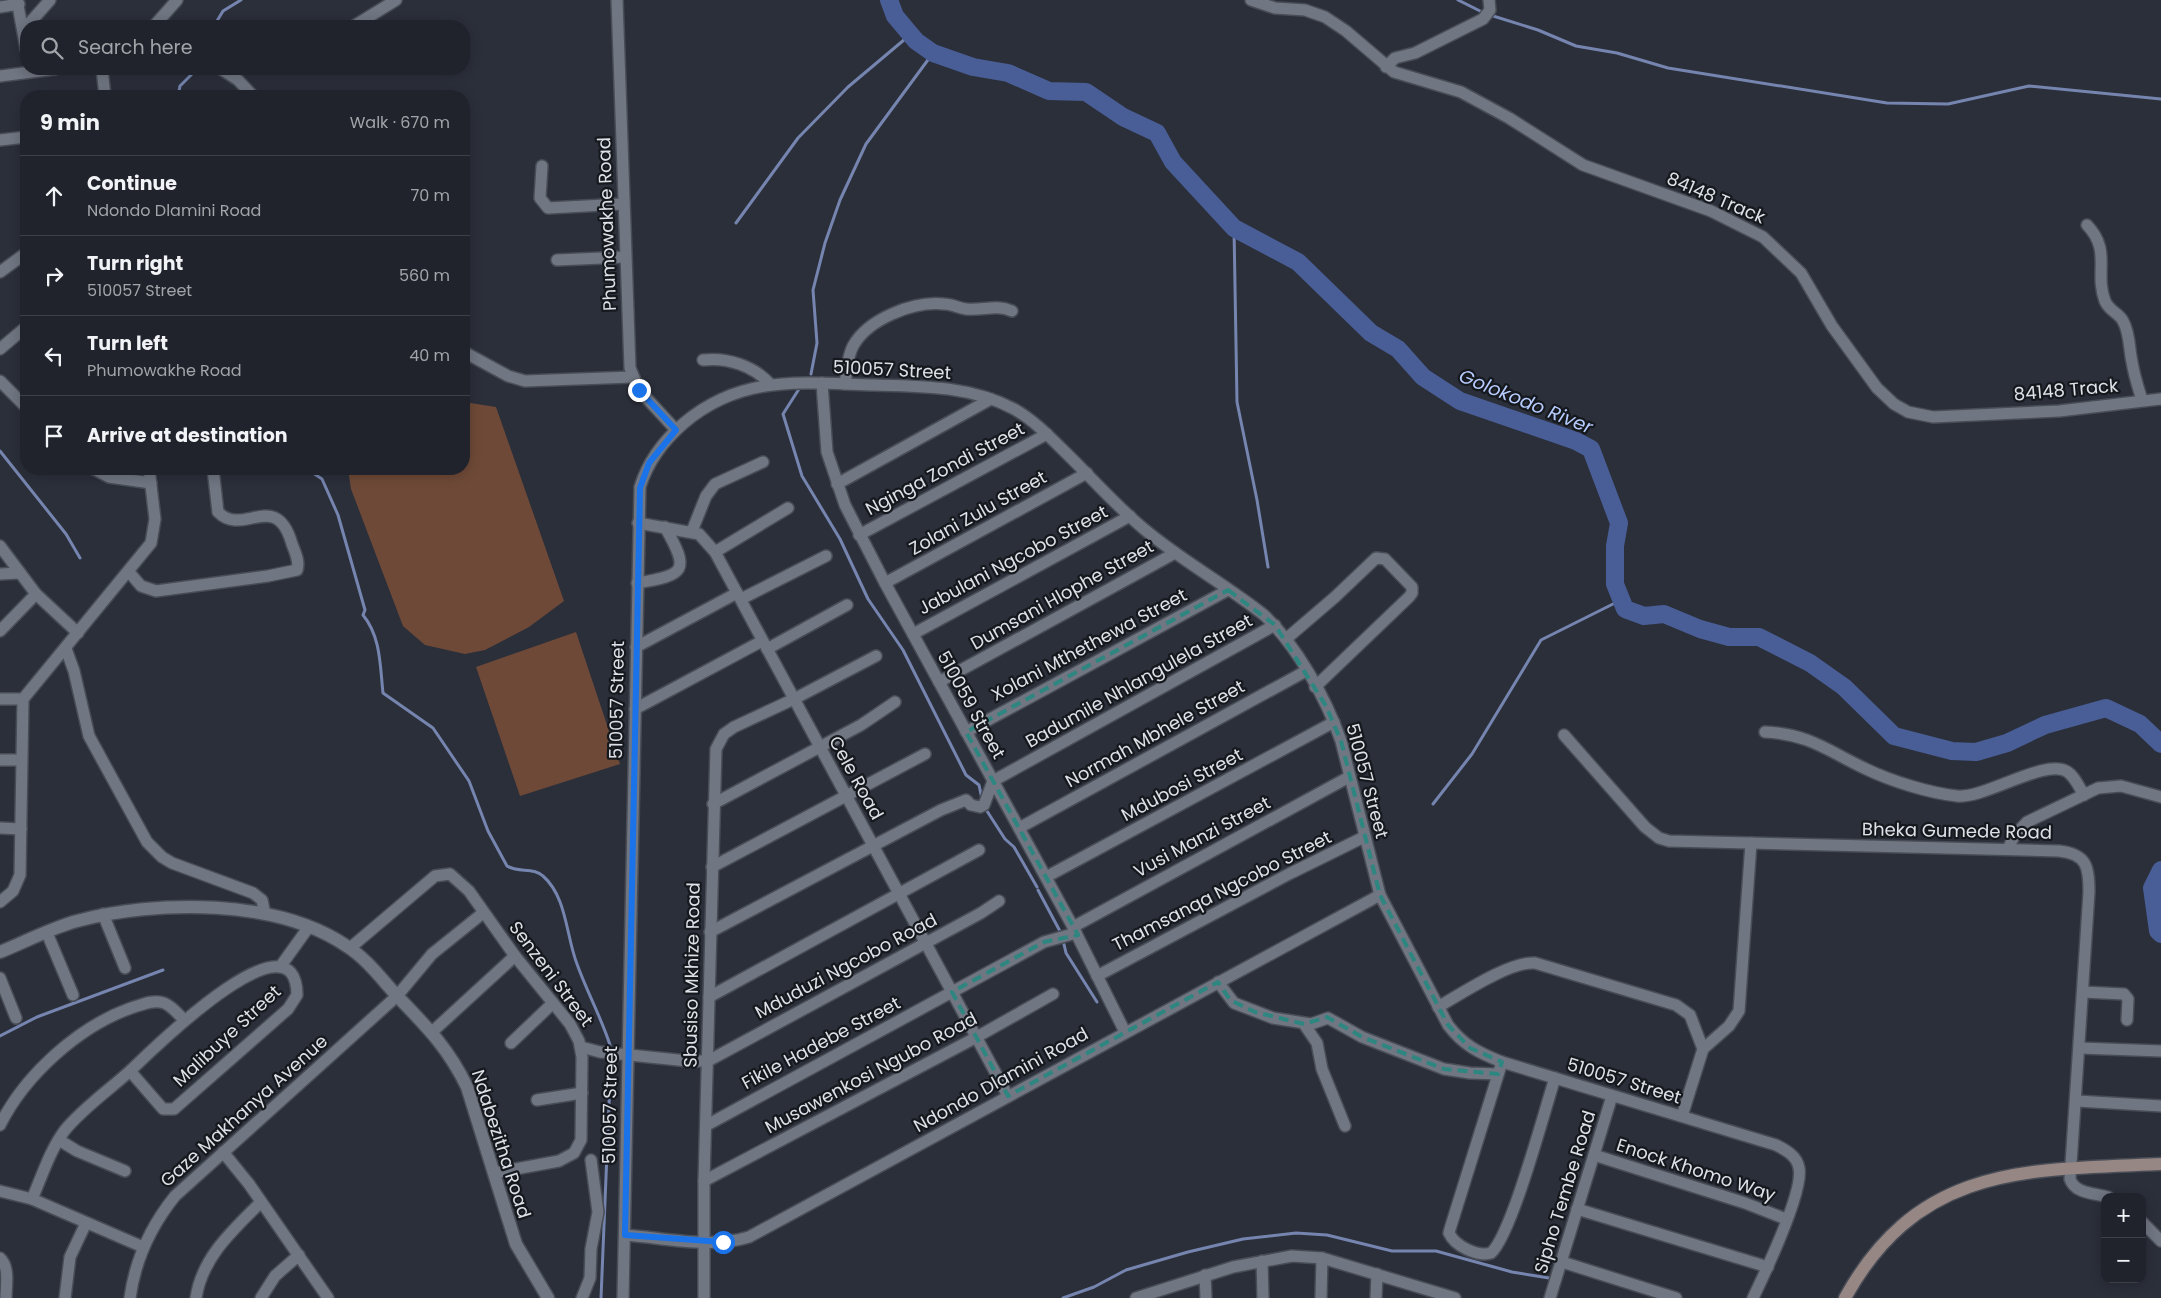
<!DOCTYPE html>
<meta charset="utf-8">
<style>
body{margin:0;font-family:Poppins,sans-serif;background:#282b34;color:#f1f3f6}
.controls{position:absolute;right:15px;bottom:15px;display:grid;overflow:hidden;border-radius:10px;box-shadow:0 2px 12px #0003}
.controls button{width:45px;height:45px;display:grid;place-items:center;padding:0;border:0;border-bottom:1px solid #3d4048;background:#20232c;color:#f1f3f6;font:25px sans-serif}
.stop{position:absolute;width:15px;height:15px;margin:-11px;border:4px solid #1a73e8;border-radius:50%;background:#fff}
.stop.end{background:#1a73e8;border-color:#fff;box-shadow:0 1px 5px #0008}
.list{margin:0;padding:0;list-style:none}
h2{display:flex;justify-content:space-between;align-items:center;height:65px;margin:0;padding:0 20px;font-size:21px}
h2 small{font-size:16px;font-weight:400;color:#a2a4a9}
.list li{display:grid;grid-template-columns:32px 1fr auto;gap:15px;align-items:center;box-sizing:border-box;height:80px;padding:0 20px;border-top:1px solid #3d4048}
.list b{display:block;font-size:19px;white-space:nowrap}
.list p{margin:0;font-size:16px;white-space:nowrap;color:#a2a4a9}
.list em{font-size:16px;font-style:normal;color:#a2a4a9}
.icon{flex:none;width:28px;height:28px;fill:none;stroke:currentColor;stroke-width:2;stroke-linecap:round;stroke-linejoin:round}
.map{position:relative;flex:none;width:2161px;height:1298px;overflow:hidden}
.search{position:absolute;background:#20232c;box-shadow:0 2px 12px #0003;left:20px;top:20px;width:450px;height:55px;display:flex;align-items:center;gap:12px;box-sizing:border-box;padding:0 18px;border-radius:20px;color:#a2a4a9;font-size:19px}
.panel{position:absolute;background:#20232c;box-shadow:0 2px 12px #0003;left:20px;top:90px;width:450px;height:385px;border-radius:20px}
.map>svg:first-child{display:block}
.green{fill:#6e4937}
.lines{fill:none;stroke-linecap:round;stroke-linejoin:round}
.stream{stroke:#7685af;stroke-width:3}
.river{stroke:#495e96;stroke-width:18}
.minor-casing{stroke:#484c55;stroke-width:14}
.tertiary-casing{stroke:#484c55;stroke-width:15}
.secondary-casing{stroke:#484c55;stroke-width:15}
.minor{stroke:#707682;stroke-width:11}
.tertiary{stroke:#707682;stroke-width:12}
.secondary{stroke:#968684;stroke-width:12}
.route{stroke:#1a73e8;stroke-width:6}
.marked{fill:none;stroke:#2e8680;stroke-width:4;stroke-dasharray:10 6;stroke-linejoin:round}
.labels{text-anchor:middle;stroke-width:4.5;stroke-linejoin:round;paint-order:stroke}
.street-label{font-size:18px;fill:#dee1e8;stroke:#15181c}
.water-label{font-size:19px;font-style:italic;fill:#b6cbfe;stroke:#15181c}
</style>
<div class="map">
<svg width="2161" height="1298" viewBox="0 0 2161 1298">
<rect width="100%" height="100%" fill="#2b2f3a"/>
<g class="green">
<path d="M464,402L496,407L564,601L529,627L485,650L465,654L425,645L403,626L351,489L348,469H464Z"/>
<path d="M576,632L620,764L520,796L476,667Z"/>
</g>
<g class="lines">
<g class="stream">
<path d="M1458,0L1484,13"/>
<path d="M1490,15L1538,30L1576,46L1617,53L1668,68L1887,103L1948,104L2029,86L2161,99"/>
<path d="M214,26L223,11L241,0"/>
<path d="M178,96L180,86L197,69"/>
<path d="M736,223L798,138L848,87L911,34"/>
<path d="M1234,228L1237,402L1257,500L1268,567"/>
<path d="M811,374L817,343L813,290L825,243L840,200L866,144L933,53"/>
<path d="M799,389L783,414L802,476L840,539L868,599L903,650L966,775L979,785L982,799"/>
<path d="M0,451L66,534L80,558"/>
<path d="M307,469L322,479L338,515L365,610L363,615C381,637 380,666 383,693L433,728L469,781L488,831L507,866C518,873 534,867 543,876C567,897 566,936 577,964C587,992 601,1017 610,1045"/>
<path d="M1433,804L1472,754L1541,640L1621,600"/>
<path d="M985,808L1005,839L1014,847L1037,887"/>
<path d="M1038,890L1062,935"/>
<path d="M1063,940L1066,953L1097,1002"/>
<path d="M0,1036L37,1017L163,970"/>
<path d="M601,1298L611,1056"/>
<path d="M1063,1298L1094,1287L1126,1270L1188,1252L1243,1239L1296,1233L1327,1235L1392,1251H1436L1512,1272L1549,1278"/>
</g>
<g class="river">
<path d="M889,0L895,16L916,41L933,53L973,67L1008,73L1049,91L1086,92L1123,117L1157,133L1173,162L1234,228L1298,262L1371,333L1398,349L1423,377L1460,401L1576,441L1591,449L1619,523L1615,546V584L1625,609L1644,616L1664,614L1700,629L1729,637H1759L1810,663L1844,687L1894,736L1952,751L1976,752L2007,743L2045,725L2106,708L2140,724L2161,744"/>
<path d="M2161,870L2152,888L2158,931L2161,934"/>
</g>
<g class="minor-casing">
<g id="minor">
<path d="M17,0L26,49"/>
<path d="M617,0L630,368L639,390L676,430"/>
<path d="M1251,0L1275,8L1305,10L1325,17L1346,31L1394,72L1461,92L1509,118L1583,165L1711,211L1763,237L1801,273L1832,326L1877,388L1894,404L1908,412L1933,417L2059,411L2161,399"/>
<path d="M0,7L19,4"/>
<path d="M27,26L50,0"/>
<path d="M154,26L177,0"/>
<path d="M354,26L396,0"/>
<path d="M1386,67L1395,58L1415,53L1483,19L1490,10L1489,0"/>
<path d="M102,69L105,96"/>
<path d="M221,69L238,80L253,96"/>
<path d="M0,76L55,69"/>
<path d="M0,140L26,137"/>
<path d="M542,166L540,198L548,208L623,204"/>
<path d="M2087,225C2112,251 2094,272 2105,301C2109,311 2119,313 2123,321C2130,333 2129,349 2132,362C2134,375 2138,387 2142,400"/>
<path d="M557,260L625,257"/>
<path d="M0,272L26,253"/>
<path d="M0,349L26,327"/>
<path d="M464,352L508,376L525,381L632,377"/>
<path d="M703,360C727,357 754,366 770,384"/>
<path d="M0,381L26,407"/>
<path d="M822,383L827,452L845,505L885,583L1073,927L1125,1032"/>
<path d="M845,384C847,372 847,357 853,346C868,319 913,301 944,304C952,304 958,308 966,309C983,311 995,304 1012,311"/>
<path d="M94,469L109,477L151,483"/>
<path d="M837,484L991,399"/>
<path d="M638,523L699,534L715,552L1008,1096"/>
<path d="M692,531L706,496L715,484L763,462"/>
<path d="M859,535L1047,434"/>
<path d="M0,546L36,594L78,633"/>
<path d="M715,552L788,508"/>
<path d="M129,572L141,586L156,591L268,576L297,570C300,562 295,552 292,544C276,488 243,538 218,512L213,469"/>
<path d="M0,574L20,573"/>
<path d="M637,583C686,575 690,571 665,527"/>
<path d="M885,583L1087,473"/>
<path d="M741,599L826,556"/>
<path d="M0,631L36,594"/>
<path d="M913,634L1130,516"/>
<path d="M1286,639L1335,597L1376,558L1385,559L1412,587V593L1409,597L1315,687"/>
<path d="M636,647L737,593"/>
<path d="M66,649L74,671L89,736L147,842L162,857L172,863L253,893L262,900L265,914"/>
<path d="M767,649L847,605"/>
<path d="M939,682L1175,553"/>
<path d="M0,699H23"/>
<path d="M23,699L151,543L155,519L149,469"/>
<path d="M635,709L762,641"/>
<path d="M966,732L1228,590"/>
<path d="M1765,732C1809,734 1828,751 1866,769C1891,781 1929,793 1957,796C1984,799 2044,759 2066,771C2074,775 2079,787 2084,795"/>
<path d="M1564,735L1645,827L1659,838L1669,841L2059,851C2087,854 2089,867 2089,892L2070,1179C2075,1194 2095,1193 2108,1197"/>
<path d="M0,760H21"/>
<path d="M713,804L861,725L895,702"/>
<path d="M0,828L21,829"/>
<path d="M1019,828L1306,671"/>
<path d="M2008,849L2014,836L2027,822L2098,788L2121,786L2161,797"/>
<path d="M712,867L925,754"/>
<path d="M1046,877L1334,722"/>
<path d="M0,902L13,891L20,875L23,699"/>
<path d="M103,914L125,968"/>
<path d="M1073,927L1349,777"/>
<path d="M710,932L941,810L966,800L971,805L980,807L984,805L993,781L1275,625"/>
<path d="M47,933L73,995"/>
<path d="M350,948L435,876L450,874L469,891L515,956L570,1024L579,1041L582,1057L581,1140L574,1153L559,1161L494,1173"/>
<path d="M280,967L308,928"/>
<path d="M1097,976L1289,874L1364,837"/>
<path d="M0,978L16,1018"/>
<path d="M1218,982L1234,1003L1273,1018L1311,1024L1328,1018L1362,1037L1444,1069L1470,1073L1498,1074"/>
<path d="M2083,992L2124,994L2128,999L2127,1020"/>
<path d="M709,997L979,850"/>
<path d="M1438,1007C1461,994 1510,961 1535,963L1676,1005L1690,1015L1703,1049"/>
<path d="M1304,1024L1317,1043L1322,1069L1345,1126"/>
<path d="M432,1032L515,956"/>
<path d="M511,1043L553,1003"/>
<path d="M581,1047L600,1052L688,1061H708L981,913L999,901"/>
<path d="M2080,1048L2161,1051"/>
<path d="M1502,1062L1450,1229L1449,1233C1455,1246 1477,1257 1491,1253C1512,1234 1544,1112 1555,1078"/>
<path d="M537,1100L582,1093"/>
<path d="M2077,1101L2161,1106"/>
<path d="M1682,1116L1703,1049L1729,1026L1739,1011L1751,843"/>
<path d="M0,1125C25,1075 78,1027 131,1008C141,1005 154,999 164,1003C172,1006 178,1014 184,1020"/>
<path d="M707,1125L1044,942L1076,933"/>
<path d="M59,1140L77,1151L125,1171"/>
<path d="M223,1152L249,1184L328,1298"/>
<path d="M1594,1155L1745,1203L1786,1219"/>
<path d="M704,1181L975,1038L1053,994"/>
<path d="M0,1191L32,1199L143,1247"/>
<path d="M32,1199C42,1176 50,1150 65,1130C83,1108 109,1090 130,1071C148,1054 296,906 297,995L288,1009L174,1109H163L130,1071"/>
<path d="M1577,1209L1768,1267"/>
<path d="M2142,1222L2161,1241"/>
<path d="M625,1235C665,1238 711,1249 749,1237L1380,895"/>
<path d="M0,1258C10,1267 6,1285 6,1298"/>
<path d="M1262,1261L1263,1298"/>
<path d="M1562,1262L1676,1298"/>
<path d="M1205,1275L1206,1298"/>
<path d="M65,1298L70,1257L86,1223"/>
<path d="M130,1298C135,1260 151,1226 175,1196L397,996L432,954L483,913"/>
<path d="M196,1298C202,1257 233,1230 261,1202"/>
<path d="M261,1298L275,1276L299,1255"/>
<path d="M582,1298L590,1278L591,1249L598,1212L591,1160"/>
<path d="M623,1298L640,487C648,461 663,441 684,423C742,374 802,383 874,385C921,386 971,386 1014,409C1032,419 1048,435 1063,450C1090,476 1115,505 1144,529C1182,561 1225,584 1264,615C1297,646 1326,698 1341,741L1380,895L1448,1025C1463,1045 1479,1053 1502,1062L1776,1145C1786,1150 1797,1156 1799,1168C1804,1191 1764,1275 1753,1298"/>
<path d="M704,1298V1181L716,749L724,734L734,727L794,699L876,656"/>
<path d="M1136,1298L1233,1267L1292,1256L1322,1258L1455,1298"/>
<path d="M1321,1298L1322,1258"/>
<path d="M1376,1298L1377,1274"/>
<path d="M1550,1298L1612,1096"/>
</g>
</g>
<g class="tertiary-casing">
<path id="tertiary" d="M0,952C25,942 51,928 77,921C156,900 278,898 348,947C368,960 383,981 399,998C427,1027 449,1049 467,1087L516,1244L548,1298"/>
</g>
<g class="secondary-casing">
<path id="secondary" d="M1845,1298C1919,1164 2027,1170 2161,1164"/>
</g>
<use href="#minor" class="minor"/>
<use href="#tertiary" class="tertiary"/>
<use href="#secondary" class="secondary"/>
</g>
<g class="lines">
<path class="route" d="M639,390L676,430L649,463L640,488L625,1235L723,1242"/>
</g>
<path class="marked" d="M1228,590L1275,625L1326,706L1341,741L1380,895L1448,1025L1470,1048L1502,1062L1498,1074L1444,1069L1362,1037L1327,1017L1304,1024L1255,1012L1230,1000L1218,982L1008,1096L952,992L1044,942L1078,935L966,732Z"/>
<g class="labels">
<g class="street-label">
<text transform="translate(1716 198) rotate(23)" y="6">84148 Track</text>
<text transform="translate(607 224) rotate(-92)" y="6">Phumowakhe Road</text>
<text transform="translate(892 370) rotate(3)" y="6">510057 Street</text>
<text transform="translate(2066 390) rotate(-5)" y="6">84148 Track</text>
<text transform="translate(945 469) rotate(-28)" y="6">Nginga Zondi Street</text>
<text transform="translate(978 513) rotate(-29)" y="6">Zolani Zulu Street</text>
<text transform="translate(1013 560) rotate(-28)" y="6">Jabulani Ngcobo Street</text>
<text transform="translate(1062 595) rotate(-29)" y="6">Dumsani Hlophe Street</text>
<text transform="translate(1089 645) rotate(-28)" y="6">Xolani Mthethewa Street</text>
<text transform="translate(1139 681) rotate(-29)" y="6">Badumile Nhlangulela Street</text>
<text transform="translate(617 700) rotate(-89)" y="6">510057 Street</text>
<text transform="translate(971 705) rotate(61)" y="6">510059 Street</text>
<text transform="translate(1155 734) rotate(-29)" y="6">Normah Mbhele Street</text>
<text transform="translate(856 778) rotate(61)" y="6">Cele Road</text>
<text transform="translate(1367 781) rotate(75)" y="6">510057 Street</text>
<text transform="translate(1182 785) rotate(-28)" y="6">Mdubosi Street</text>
<text transform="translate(1957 831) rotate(1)" y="6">Bheka Gumede Road</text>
<text transform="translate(1202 837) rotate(-28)" y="6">Vusi Manzi Street</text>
<text transform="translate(1222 891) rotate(-27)" y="6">Thamsanqa Ngcobo Street</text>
<text transform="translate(846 966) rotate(-28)" y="6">Mduduzi Ngcobo Road</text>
<text transform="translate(551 974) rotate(53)" y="6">Senzeni Street</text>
<text transform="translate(692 975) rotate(-89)" y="6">Sbusiso Mkhize Road</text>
<text transform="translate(227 1036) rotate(-43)" y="6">Malibuye Street</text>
<text transform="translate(821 1043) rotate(-28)" y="6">Fikile Hadebe Street</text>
<text transform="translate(871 1073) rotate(-28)" y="6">Musawenkosi Ngubo Road</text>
<text transform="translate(1001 1080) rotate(-29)" y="6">Ndondo Dlamini Road</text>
<text transform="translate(1624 1081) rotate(17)" y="6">510057 Street</text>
<text transform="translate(610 1105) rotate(-89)" y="6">510057 Street</text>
<text transform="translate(244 1111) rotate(-42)" y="6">Gaze Makhanya Avenue</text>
<text transform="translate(501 1144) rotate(72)" y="6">Ndabezitha Road</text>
<text transform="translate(1696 1170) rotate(18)" y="6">Enock Khomo Way</text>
<text transform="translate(1565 1192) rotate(-73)" y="6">Sipho Tembe Road</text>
</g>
<g class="water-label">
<text transform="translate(1526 401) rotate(22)" y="7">Golokodo River</text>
</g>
</g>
</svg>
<div class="controls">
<button>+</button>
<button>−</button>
</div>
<div class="stop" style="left:723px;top:1242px"></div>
<div class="stop end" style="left:639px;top:390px"></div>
<div class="search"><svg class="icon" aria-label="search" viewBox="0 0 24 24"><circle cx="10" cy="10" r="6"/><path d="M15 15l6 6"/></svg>Search here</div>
<section class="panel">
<h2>9 min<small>Walk · 670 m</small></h2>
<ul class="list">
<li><svg class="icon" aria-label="ahead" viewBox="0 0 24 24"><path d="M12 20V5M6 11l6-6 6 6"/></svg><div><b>Continue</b><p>Ndondo Dlamini Road</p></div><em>70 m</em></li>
<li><svg class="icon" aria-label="right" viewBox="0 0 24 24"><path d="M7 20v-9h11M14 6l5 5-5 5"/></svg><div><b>Turn right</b><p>510057 Street</p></div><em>560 m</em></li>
<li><svg class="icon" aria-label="left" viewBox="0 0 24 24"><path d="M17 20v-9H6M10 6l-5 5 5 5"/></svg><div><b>Turn left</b><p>Phumowakhe Road</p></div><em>40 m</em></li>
<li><svg class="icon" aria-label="arrive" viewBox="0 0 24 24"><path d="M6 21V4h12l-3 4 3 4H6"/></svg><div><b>Arrive at destination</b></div></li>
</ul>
</section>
</div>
